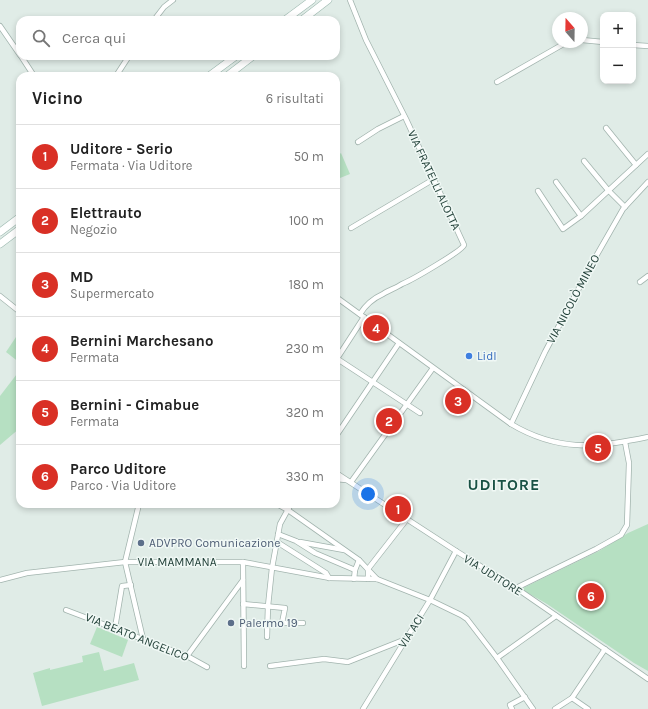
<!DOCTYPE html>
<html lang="it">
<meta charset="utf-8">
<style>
body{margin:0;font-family:Karla,sans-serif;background:#f2f2f2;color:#222}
.controls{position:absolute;right:12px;top:12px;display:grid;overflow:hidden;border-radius:8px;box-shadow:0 2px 6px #0003}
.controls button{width:36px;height:36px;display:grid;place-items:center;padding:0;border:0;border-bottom:1px solid #e0e0e0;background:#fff;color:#222;font:20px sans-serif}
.compass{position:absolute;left:552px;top:12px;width:36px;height:36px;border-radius:50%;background:#fff;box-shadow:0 2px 6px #0003;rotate:340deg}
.you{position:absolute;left:368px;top:494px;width:14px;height:14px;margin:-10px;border:3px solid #fff;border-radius:50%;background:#1a73e8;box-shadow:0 0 0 6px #1a73e833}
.badge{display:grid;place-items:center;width:26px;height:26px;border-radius:50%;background:#d93025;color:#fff;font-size:13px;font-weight:700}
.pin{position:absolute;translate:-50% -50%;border:2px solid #fff;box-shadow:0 1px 4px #0006}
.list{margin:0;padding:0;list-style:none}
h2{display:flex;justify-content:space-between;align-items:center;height:52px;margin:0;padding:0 16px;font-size:17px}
h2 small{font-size:13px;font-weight:400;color:#767676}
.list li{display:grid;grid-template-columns:26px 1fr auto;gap:12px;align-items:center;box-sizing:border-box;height:64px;padding:0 16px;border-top:1px solid #e0e0e0}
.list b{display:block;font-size:15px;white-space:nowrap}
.list p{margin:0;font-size:13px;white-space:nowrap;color:#767676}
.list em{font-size:13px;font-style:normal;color:#767676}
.icon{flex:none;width:22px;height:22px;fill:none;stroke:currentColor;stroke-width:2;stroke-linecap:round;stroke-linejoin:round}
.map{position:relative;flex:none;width:648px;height:709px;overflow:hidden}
.search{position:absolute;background:#fff;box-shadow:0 2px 6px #0003;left:16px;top:16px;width:324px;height:44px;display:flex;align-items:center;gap:10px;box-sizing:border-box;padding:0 14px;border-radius:12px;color:#767676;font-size:15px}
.panel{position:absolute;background:#fff;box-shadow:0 2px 6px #0003;left:16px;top:72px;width:324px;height:436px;border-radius:12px}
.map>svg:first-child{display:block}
.green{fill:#b6e0c2}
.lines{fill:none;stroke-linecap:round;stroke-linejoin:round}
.street-casing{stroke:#a2b4ae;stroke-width:6}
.secondary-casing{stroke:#9db9b0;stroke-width:8}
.street{stroke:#fff;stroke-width:4.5}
.secondary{stroke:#fff;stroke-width:7}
.shop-dot{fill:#3f7fe0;stroke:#f0f8f5;stroke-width:1.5}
.service-dot{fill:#5c6f8a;stroke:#f0f8f5;stroke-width:1.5}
.labels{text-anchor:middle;stroke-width:3;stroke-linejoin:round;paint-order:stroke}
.street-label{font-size:12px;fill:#1f3e36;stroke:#f0f8f5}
.shop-label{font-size:12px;fill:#366cbe;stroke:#f0f8f5;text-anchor:start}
.service-label{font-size:12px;fill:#4e5e75;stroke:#f0f8f5;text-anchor:start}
.district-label{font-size:16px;font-weight:bold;letter-spacing:1px;fill:#195245;stroke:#f0f8f5}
</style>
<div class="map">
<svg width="648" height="709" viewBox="0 0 648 709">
<rect width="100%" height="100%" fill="#e0ece7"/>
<g class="green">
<path d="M341,153L350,174L340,178L336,167V157Z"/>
<path d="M20,331V363L6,352Z"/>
<path d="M20,370V428L0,445V396Z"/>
<path d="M648,524V671L634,663L547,604L521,589L599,551L628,533Z"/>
<path d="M97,627L128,640L122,657L90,644Z"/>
<path d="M99,652L104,671L134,663L139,680L42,706L33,673L50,668V670L83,662L82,656Z"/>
</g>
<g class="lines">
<g class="street-casing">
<g id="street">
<path d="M350,0L366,40L406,119L464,245C462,251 412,280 402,284C396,288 389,290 383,294C374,298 365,306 360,314"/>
<path d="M154,20L164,7L173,0"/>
<path d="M0,26L20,55"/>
<path d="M582,40L603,42"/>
<path d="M633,45L648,46"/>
<path d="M21,56L34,76"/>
<path d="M116,76L129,56"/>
<path d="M497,82L567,42"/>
<path d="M606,128L636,165"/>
<path d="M358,142L378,129L404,116"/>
<path d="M584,161L608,190L625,207"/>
<path d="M556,182L581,216"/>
<path d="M538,191L563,229L581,216L648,154"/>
<path d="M351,228L434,179"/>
<path d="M640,282L648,276"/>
<path d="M0,296L20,312"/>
<path d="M336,297L511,424C558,452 597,448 648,437"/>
<path d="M336,358L420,413"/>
<path d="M336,360L364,317"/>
<path d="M511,424L545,352L595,258L623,209L648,182"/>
<path d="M336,436L399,343"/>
<path d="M336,473L456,551L516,588L648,679"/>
<path d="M336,479L346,480"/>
<path d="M351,482L433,368"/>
<path d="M139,504L125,562L143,639"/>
<path d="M277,504L288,510L359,560L377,579"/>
<path d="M278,534L296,541L315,553L355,570"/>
<path d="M277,542L326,573L329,578"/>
<path d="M300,542L344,550"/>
<path d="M243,562L244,666"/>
<path d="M354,579L355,570L359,560"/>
<path d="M368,579V569L407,519"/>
<path d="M0,580L27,573L125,562H243L330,578L377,579L430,600L461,615L467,619L497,658L533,709"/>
<path d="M516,588L596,549L621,535L627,525L629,463L625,442"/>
<path d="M243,604L285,608L282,623H303"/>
<path d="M66,610L187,656L207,667"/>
<path d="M115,628L122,586L131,585"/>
<path d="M267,637L268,606L272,568L280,524L291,504"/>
<path d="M187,656L243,580"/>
<path d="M497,658L556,616"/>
<path d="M270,666L324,659L348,662L406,639"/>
<path d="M572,698L588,709"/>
<path d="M363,709L430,600L456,551"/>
<path d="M512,709L510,705L525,697"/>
<path d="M555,709L572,698L605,649"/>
</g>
</g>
<g class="secondary-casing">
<g id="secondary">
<path d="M285,20L312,0"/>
<path d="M302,20L328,0"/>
<path d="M209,76L236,56"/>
<path d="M227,76L253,56"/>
<path d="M0,232L20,217"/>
<path d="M0,244L20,229"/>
</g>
</g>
<use href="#street" class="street"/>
<use href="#secondary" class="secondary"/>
</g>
<circle class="shop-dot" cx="469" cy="356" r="4"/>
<g class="service-dot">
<circle cx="141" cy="543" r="4"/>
<circle cx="231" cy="623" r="4"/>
</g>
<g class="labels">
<g class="street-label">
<text transform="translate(434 180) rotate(65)" y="4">VIA FRATELLI ALOTTA</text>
<text transform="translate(573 299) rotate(-62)" y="4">VIA NICOLÒ MINEO</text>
<text x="177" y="566">VIA MAMMANA</text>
<text transform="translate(493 575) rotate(32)" y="4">VIA UDITORE</text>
<text transform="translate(411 631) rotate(-58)" y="4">VIA ACI</text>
<text transform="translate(137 637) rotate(22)" y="4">VIA BEATO ANGELICO</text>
</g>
<g class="shop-label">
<text x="477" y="360">Lidl</text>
</g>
<g class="service-label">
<text x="149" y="547">ADVPRO Comunicazione</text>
<text x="239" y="627">Palermo 19</text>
</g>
<g class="district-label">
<text x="504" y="490">UDITORE</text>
</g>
</g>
</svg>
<div class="controls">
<button>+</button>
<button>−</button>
</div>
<svg class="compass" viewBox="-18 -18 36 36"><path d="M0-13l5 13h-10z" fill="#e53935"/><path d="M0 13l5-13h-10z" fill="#767676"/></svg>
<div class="you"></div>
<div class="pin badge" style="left:398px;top:509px">1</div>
<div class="pin badge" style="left:389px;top:421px">2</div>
<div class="pin badge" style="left:458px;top:401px">3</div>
<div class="pin badge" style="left:376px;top:328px">4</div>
<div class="pin badge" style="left:598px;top:448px">5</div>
<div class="pin badge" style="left:591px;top:596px">6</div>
<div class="search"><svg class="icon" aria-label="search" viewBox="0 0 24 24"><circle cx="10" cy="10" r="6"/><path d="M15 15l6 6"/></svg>Cerca qui</div>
<section class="panel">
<h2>Vicino<small>6 risultati</small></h2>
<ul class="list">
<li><span class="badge">1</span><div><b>Uditore - Serio</b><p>Fermata · Via Uditore</p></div><em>50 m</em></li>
<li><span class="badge">2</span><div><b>Elettrauto</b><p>Negozio</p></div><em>100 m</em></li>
<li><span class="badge">3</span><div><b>MD</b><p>Supermercato</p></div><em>180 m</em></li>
<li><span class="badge">4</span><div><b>Bernini Marchesano</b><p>Fermata</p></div><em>230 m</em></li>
<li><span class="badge">5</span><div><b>Bernini - Cimabue</b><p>Fermata</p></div><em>320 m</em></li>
<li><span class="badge">6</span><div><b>Parco Uditore</b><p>Parco · Via Uditore</p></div><em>330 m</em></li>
</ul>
</section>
</div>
